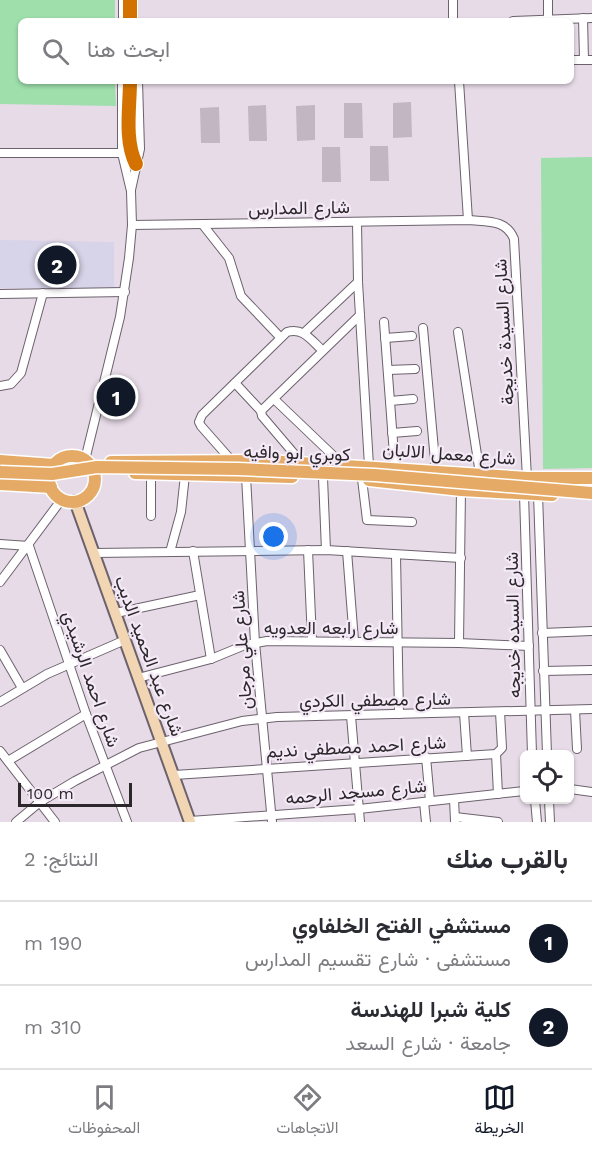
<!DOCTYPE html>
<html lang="ar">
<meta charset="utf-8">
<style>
body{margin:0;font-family:"Work Sans",Vazirmatn,sans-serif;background:#f7f7f7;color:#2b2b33;direction:rtl}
.controls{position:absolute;right:18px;bottom:18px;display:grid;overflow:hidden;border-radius:9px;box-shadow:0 2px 4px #0004}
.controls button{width:54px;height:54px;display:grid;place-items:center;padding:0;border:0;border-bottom:2px solid #e1e1e2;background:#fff;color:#2b2b33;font:30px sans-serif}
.scale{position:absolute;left:18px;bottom:15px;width:114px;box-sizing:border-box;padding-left:6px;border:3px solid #2b272b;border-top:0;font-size:16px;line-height:21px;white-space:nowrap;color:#2b272b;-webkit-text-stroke:4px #f4e9f6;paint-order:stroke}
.you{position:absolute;left:274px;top:537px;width:21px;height:21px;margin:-15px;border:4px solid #fff;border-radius:50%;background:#1a73e8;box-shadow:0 0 0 9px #1a73e833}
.badge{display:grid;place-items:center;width:39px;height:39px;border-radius:50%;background:#111827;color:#fff;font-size:20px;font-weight:700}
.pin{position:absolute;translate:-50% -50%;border:3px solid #fff;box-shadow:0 2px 6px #0006}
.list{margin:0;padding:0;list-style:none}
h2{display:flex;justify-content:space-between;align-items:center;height:78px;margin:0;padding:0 24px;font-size:26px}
h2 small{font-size:20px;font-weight:400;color:#7c7c81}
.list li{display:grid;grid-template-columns:39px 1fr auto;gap:18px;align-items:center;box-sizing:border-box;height:84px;padding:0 24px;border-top:2px solid #e1e1e2}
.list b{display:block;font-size:22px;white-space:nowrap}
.list p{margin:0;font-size:20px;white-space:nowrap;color:#7c7c81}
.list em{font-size:20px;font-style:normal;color:#7c7c81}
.icon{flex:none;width:33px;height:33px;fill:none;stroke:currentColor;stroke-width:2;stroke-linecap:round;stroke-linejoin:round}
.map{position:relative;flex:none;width:592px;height:822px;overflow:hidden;direction:ltr}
.search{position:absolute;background:#fff;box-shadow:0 2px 4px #0004;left:18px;right:18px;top:18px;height:66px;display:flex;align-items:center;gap:15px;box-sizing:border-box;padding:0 21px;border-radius:9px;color:#7c7c81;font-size:22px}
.sheet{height:246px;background:#fff}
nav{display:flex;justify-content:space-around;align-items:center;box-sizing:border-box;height:84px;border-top:2px solid #e1e1e2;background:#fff;font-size:16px;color:#7c7c81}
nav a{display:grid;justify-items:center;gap:3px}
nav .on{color:#111827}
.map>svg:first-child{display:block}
.education{fill:#d7d3e8}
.green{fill:#9edfab}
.building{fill:#c2b6c3}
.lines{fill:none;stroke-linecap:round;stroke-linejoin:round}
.street-casing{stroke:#6c626d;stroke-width:10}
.secondary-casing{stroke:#6c626d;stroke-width:14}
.primary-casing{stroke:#fff;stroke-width:15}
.highway-casing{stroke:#fff;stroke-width:16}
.street{stroke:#fff;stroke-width:8}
.secondary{stroke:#f2d5b2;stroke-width:10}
.primary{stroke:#e5aa66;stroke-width:12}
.highway{stroke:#d37200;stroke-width:14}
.primary-bridge-casing{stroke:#fff;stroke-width:15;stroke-linecap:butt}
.primary-bridge{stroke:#e5aa66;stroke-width:12}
.labels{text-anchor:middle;stroke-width:4.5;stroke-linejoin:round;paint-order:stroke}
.street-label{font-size:18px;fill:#2b272b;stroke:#f4e9f6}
</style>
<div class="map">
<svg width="592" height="822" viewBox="0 0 592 822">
<rect width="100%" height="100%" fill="#e7dbe8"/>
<path class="education" d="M0,240L114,242V289L0,288Z"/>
<g class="green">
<path d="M0,0H115V21H21V81H115L116,106L0,104Z"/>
<path d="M592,157V468L543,469L541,158Z"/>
</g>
<g class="building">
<path d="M411,102L412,137L393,138V103Z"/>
<path d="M344,103H362L363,138H344Z"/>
<path d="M266,105L267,141H249L248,106Z"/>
<path d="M315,105V140L297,141L296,106Z"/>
<path d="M219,107L220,143H201L200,108Z"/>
<path d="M370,146H388L389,181H370Z"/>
<path d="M322,147H340L341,182H322Z"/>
</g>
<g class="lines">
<g class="street-casing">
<g id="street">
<path d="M453,0V21"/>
<path d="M548,0V20"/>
<path d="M583,18L584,60"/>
<path d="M123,21V0"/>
<path d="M513,21L592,18"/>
<path d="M571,60H592"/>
<path d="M459,81L468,220"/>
<path d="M0,153H122L126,156"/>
<path d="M131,190L140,149L138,81"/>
<path d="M357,222L358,282L369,466"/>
<path d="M132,225L468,220C487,222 506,219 514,239L527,478"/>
<path d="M203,225L229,258L241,296L280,337"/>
<path d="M0,294L125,292"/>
<path d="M384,322L395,468"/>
<path d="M423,328L436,472"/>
<path d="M458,332L480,474"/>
<path d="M304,333L358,282"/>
<path d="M385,338L412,336"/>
<path d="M388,370L415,369"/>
<path d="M235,383L261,411L262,416L302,463"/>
<path d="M0,386L11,384L21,373L43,293"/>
<path d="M274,399L343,465"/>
<path d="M390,401L413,399"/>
<path d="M261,411L360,315"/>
<path d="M392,433L417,431"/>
<path d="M85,460L120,317L129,258L132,225L131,191L122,153V81"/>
<path d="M231,460L201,426L199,422L202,415L287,332C303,327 311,340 322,350"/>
<path d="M246,476L255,643L272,822"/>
<path d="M323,478L326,550"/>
<path d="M362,479L367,520L412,522"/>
<path d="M524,494L532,754"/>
<path d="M538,494L547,754"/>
<path d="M151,516V474"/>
<path d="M0,544L29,546L86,714L127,822"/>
<path d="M308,550L312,640"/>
<path d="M193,551L211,659"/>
<path d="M347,551L354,641"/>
<path d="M170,552L181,512L185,475"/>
<path d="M94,553L326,550L461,558"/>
<path d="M396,555L399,714"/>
<path d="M0,582L62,499"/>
<path d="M116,613L200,595"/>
<path d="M542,633L592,631"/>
<path d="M459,643L461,490"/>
<path d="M0,650L22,688"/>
<path d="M543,671L592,670"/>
<path d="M138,678L211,659L245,645L267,641L459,643L529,646"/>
<path d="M0,702L47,674L125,640"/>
<path d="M575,710L577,749"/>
<path d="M464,713L467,756"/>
<path d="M351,716L360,822"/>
<path d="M0,751L55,822"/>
<path d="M496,754L498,794"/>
<path d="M426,757L430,801"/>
<path d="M8,761L86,714"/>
<path d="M174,775L496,754L502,748L500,712"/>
<path d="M570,789L592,792"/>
<path d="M454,799L455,821"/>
<path d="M535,800L537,822"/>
<path d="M549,800L550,822"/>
<path d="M424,802L426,822"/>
<path d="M455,817L498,822"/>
<path d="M190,821L359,809L524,791"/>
<path d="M16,822L40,802L75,781L139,748L242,721L277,717L592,709"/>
</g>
</g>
<g class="secondary-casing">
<path id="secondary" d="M75,501L190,822"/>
</g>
<g class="primary-casing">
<g id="primary">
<circle cx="72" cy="479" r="23"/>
<path d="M0,461L54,465"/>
<path d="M111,462L269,461L527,478H592"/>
<path d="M135,473L292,477"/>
<path d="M369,480L461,490L552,495"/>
<path d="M0,484L51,487"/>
</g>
</g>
<g class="highway-casing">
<g id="highway">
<path d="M130,0V21"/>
<path d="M130,81C130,107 124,140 136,164"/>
</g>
</g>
<use href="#street" class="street"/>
<use href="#secondary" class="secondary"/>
<use href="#primary" class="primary"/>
<use href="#highway" class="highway"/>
<g class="primary-bridge-casing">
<path id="primary-bridge" d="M0,472L52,474L97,467L238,469L375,475L592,493"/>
</g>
<use href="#primary-bridge" class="primary-bridge"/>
</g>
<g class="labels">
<g class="street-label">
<text transform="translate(299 208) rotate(-1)" y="6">شارع المدارس</text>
<text transform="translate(504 332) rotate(-93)" y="6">شارع السيدة خديجة</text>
<text transform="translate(297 453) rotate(2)" y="6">كوبري ابو وافيه</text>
<text transform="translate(449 454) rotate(4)" y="6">شارع معمل الالبان</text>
<text transform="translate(513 625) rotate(-91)" y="6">شارع السيده خديجه</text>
<text x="331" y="634">شارع رابعه العدويه</text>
<text transform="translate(242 650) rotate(-94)" y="6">شارع علي مرجان</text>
<text transform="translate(149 656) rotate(70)" y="6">شارع عبد الحميد الديب</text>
<text transform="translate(91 679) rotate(71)" y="6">شارع احمد الرشيدي</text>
<text transform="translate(375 700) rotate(-1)" y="6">شارع مصطفي الكردي</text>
<text transform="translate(356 747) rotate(-3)" y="6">شارع احمد مصطفي نديم</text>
<text transform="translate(356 792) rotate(-5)" y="6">شارع مسجد الرحمه</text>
</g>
</g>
</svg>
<div class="controls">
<button><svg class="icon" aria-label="locate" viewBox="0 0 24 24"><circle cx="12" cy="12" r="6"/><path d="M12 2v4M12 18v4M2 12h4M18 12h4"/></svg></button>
</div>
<div class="scale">100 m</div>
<div class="you"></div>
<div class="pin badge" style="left:116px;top:397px">1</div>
<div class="pin badge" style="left:57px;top:265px">2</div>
<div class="search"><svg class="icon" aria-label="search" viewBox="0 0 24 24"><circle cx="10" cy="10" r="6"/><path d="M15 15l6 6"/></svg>ابحث هنا</div>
</div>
<section class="sheet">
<h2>بالقرب منك<small>النتائج: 2</small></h2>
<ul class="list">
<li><span class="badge">1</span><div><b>مستشفي الفتح الخلفاوي</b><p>مستشفى · شارع تقسيم المدارس</p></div><em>190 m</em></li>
<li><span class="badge">2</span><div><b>كلية شبرا للهندسة</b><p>جامعة · شارع السعد</p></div><em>310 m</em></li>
</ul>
</section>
<nav>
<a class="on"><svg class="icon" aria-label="map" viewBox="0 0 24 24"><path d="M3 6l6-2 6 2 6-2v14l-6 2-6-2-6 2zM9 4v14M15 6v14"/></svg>الخريطة</a>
<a><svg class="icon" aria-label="directions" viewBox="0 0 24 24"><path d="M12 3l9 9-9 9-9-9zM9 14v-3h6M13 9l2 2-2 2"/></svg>الاتجاهات</a>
<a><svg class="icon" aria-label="saved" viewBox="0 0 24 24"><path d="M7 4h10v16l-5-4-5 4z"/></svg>المحفوظات</a>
</nav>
